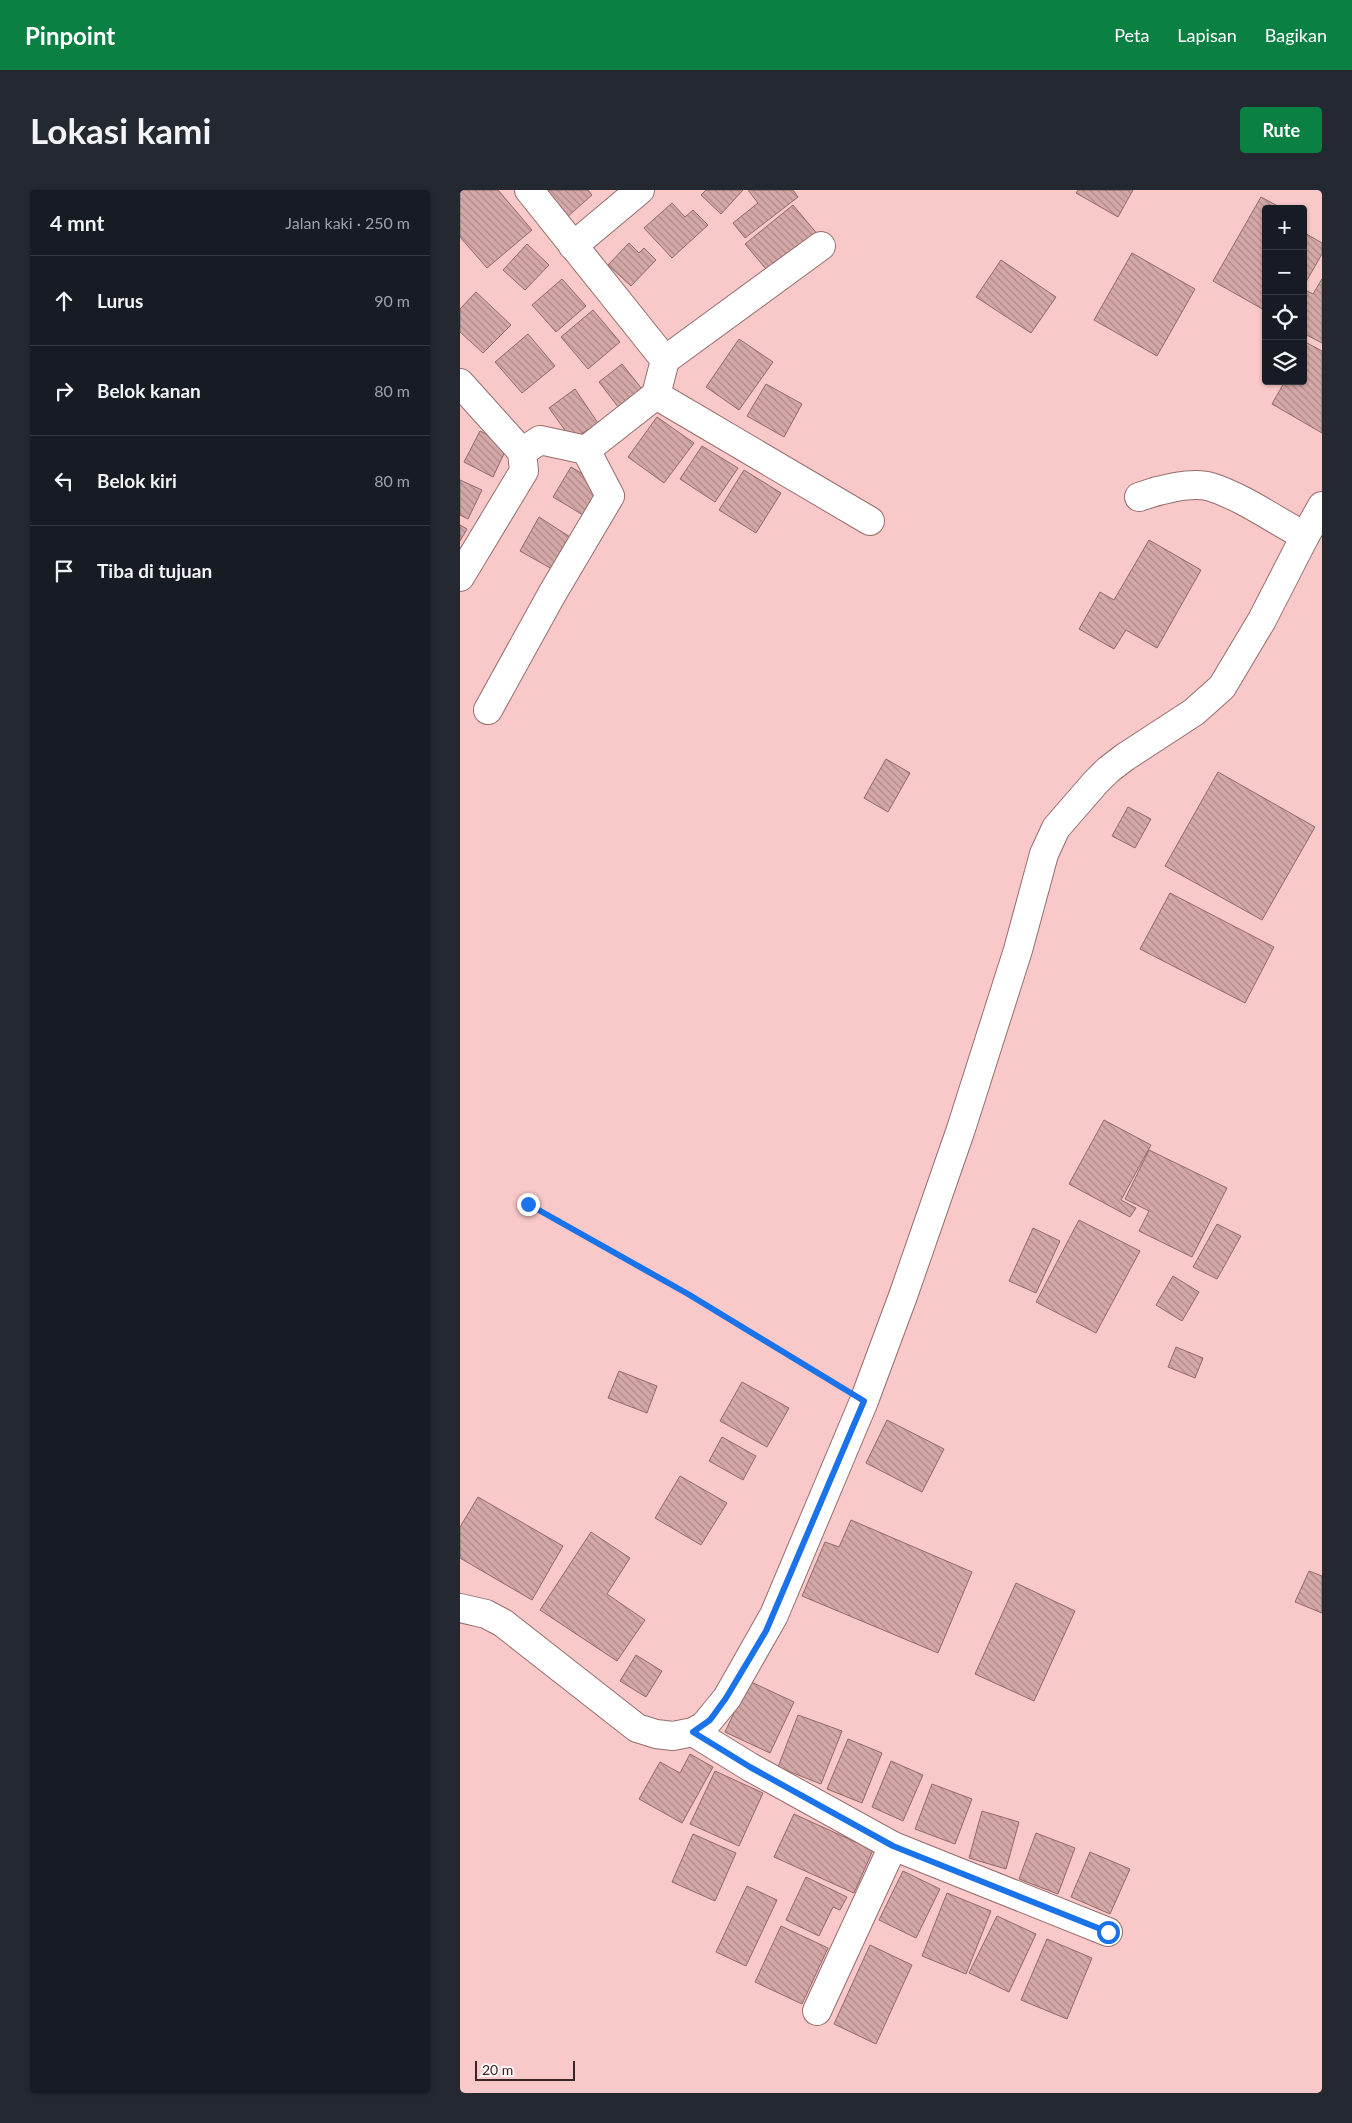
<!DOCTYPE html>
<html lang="id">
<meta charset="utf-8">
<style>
body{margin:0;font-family:Lato,sans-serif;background:#242831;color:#f1f3f6}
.controls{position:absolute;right:15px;top:15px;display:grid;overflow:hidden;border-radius:5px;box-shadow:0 1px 4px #0004}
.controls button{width:45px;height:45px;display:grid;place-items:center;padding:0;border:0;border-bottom:1px solid #363941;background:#171b24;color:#f1f3f6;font:25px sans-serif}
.scale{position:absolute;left:15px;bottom:12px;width:100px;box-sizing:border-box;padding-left:5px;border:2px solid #372626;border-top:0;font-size:14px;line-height:18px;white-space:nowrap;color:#372626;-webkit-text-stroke:4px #fef4f4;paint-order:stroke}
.stop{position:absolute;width:15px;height:15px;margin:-11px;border:4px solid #1a73e8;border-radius:50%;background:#fff}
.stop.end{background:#1a73e8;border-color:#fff;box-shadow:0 1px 5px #0008}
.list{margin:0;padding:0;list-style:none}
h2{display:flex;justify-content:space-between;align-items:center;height:65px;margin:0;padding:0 20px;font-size:21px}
h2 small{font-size:16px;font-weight:400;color:#9ea1a6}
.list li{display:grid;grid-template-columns:32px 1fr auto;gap:15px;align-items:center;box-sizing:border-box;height:90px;padding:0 20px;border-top:1px solid #363941}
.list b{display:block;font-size:19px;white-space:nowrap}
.list em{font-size:16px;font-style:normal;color:#9ea1a6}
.icon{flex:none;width:28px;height:28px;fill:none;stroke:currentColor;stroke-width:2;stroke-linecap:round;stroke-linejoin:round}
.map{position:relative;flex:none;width:862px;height:1903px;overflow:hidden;border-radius:5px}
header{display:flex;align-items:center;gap:30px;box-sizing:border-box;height:70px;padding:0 25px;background:#0b8043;color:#fff}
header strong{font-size:24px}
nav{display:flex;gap:28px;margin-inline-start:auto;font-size:18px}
.intro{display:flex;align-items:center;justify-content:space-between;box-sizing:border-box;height:120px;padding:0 30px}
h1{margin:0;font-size:35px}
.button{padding:12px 22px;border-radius:5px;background:#0b8043;color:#fff;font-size:18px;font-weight:700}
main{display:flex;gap:30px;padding:0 30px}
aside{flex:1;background:#171b24;border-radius:5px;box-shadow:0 1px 4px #0004}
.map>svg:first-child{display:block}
.building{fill:url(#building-back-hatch);stroke:#926969}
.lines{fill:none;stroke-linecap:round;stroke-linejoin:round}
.street-casing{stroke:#976d6d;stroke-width:30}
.path{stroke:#aa8787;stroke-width:3;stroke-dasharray:5 2.5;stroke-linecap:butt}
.street{stroke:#fff;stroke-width:28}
.route{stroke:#1a73e8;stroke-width:6}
</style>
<header>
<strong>Pinpoint</strong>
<nav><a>Peta</a><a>Lapisan</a><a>Bagikan</a></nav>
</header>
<div class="intro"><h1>Lokasi kami</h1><a class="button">Rute</a></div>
<main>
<aside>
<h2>4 mnt<small>Jalan kaki · 250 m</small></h2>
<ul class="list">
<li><svg class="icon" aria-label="ahead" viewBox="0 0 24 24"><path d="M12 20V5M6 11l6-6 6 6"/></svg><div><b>Lurus</b></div><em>90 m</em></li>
<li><svg class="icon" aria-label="right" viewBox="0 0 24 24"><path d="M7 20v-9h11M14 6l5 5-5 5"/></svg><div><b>Belok kanan</b></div><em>80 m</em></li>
<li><svg class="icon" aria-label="left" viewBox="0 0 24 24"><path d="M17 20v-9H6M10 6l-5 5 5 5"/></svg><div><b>Belok kiri</b></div><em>80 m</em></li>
<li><svg class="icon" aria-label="arrive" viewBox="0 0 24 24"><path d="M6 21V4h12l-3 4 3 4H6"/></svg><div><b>Tiba di tujuan</b></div></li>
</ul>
</aside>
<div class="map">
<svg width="862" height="1903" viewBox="0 0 862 1903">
<defs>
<pattern id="building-back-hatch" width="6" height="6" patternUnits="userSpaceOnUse" patternTransform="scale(1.25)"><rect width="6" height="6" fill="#d5a8a8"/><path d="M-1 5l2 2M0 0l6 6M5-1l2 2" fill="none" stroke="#ae8989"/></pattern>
</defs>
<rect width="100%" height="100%" fill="#f8c9c8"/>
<g class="building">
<path d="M0,0H38L72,40L27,78L0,47Z"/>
<path d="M87,0H128L132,5L106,28L84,2Z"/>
<path d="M246,0H283L261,24L241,5Z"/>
<path d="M288,0H333L338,7L285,48L273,33L298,13Z"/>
<path d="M618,0H673L658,27L616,3Z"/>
<path d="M801,7L816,15L815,19H806V121L753,91Z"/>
<path d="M212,13L225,27L233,20L248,35L212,68L184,38Z"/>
<path d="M333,15L359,46L311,85L285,54Z"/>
<path d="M843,42L862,53V64L843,97Z"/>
<path d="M169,53L179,63L184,58L196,70L171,96L148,75Z"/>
<path d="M67,54L89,75L65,100L43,80Z"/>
<path d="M672,63L735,99L697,166L634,130Z"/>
<path d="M541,70L596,107L571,143L516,107Z"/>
<path d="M102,89L126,116L96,142L72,115Z"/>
<path d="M862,89V153L843,143V99L853,104Z"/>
<path d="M16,102L51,135L23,163L0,142V119Z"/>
<path d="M133,120L160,152L128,179L101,147Z"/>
<path d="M68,144L95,176L62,203L35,172Z"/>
<path d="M279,149L313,172L279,220L246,197Z"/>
<path d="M847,153L862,161V243L812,214L825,191H843V159Z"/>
<path d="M162,174L186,204L162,222L139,192Z"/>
<path d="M306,194L342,214L324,247L287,226Z"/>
<path d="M115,199L138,233L112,250L89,218Z"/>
<path d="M197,227L234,253L204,293L168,267Z"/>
<path d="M20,241L48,255L33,287L4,272Z"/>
<path d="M242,256L278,278L255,312L220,289Z"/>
<path d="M111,277L141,295L123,325L93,307Z"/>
<path d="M284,280L321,303L296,343L259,320Z"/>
<path d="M0,290L22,300L8,329L0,325Z"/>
<path d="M79,327L110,347L92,379L60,361Z"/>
<path d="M0,335L7,339L0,351Z"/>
<path d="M689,350L741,380L697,458L666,440L654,459L619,439L640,402L654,410Z"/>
<path d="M426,569L450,583L428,622L404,608Z"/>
<path d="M758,582L855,637L802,730L705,676Z"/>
<path d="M668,617L691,629L675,658L652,646Z"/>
<path d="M710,703L814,757L785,813L680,759Z"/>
<path d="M644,930L691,955L661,1010L676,1018L670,1027L609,994Z"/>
<path d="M689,960L767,998L732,1067L679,1041L689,1021L665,1009Z"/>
<path d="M619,1030L680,1061L636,1143L576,1112Z"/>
<path d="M757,1034L781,1046L757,1089L733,1077Z"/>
<path d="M573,1038L600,1051L576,1103L549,1091Z"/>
<path d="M713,1086L739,1102L722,1131L696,1115Z"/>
<path d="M716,1157L743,1168L735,1188L708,1177Z"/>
<path d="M159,1181L197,1196L187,1223L148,1208Z"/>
<path d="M282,1192L329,1218L307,1257L260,1231Z"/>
<path d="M427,1230L484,1259L462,1302L406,1273Z"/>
<path d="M262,1247L296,1266L283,1290L249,1271Z"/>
<path d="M220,1286L267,1313L241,1355L195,1328Z"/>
<path d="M18,1307L103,1356L72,1410L0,1368V1337Z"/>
<path d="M391,1330L512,1382L478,1463L342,1406L365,1352L379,1357Z"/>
<path d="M131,1342L170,1368L147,1404L185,1430L157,1471L80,1420Z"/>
<path d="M849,1381L862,1386V1423L835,1412Z"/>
<path d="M556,1393L615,1421L574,1511L515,1484Z"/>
<path d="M176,1465L202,1481L186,1507L160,1491Z"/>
<path d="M289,1491L334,1512L310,1563L265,1542Z"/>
<path d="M338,1525L382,1541L361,1594L318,1577Z"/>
<path d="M388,1549L422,1563L402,1613L367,1599Z"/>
<path d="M230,1564L253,1577L222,1633L179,1609L200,1572L220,1583Z"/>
<path d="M431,1571L463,1585L443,1631L412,1617Z"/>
<path d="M255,1581L303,1603L279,1656L230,1634Z"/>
<path d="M472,1594L512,1609L495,1654L455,1639Z"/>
<path d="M522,1621L559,1632L546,1679L509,1668Z"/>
<path d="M334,1624L413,1660L394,1703L314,1667Z"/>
<path d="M576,1643L615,1658L598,1704L559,1689Z"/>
<path d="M233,1644L276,1663L255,1711L212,1692Z"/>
<path d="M630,1662L670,1679L650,1724L611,1707Z"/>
<path d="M443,1681L480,1699L456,1748L419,1730Z"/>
<path d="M346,1687L387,1707L380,1720L373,1717L359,1746L326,1730Z"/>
<path d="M287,1696L317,1710L286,1776L256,1762Z"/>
<path d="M487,1703L531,1721L506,1784L462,1766Z"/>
<path d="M537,1726L576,1744L549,1802L509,1783Z"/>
<path d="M321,1736L368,1758L342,1814L295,1792Z"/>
<path d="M587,1749L632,1768L607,1829L561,1810Z"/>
<path d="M410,1755L452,1775L416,1854L374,1834Z"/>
</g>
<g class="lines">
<g class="street-casing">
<g id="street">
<path d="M69,0L205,170L196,205L410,331"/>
<path d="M113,56L180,0"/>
<path d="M205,170L361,56"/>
<path d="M0,193L62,262L64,281L0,387"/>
<path d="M126,260L196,205"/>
<path d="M679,307C698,300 732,291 751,297C785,308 814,330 845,346"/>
<path d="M28,520L92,404L150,306L126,260L80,250L62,262"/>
<path d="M0,1418L26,1424L43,1433L177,1538L196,1544L213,1546L233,1542L244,1536L267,1508L314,1425L404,1211L443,1106L501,939L558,760L584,664L596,638L635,593L648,580L665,567L734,522L762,497L802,430L845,346L862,316"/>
<path d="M233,1542L290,1577L433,1656L648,1742"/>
<path d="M357,1821L433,1656"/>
</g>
</g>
<path class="path" d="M68,1014L228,1104L378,1195"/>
<use href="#street" class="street"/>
</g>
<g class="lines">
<path class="route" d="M68,1014L228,1104L404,1211L306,1441L266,1508L250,1530L233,1542L290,1577L433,1656L648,1742"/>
</g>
</svg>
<div class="controls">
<button>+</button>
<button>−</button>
<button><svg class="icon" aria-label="locate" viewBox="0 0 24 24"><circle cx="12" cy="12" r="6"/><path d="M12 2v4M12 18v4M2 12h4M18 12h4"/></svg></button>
<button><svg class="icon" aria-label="layers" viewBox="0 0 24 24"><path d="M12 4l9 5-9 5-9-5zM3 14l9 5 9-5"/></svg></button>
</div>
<div class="scale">20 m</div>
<div class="stop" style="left:648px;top:1742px"></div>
<div class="stop end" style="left:68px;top:1014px"></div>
</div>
</main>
